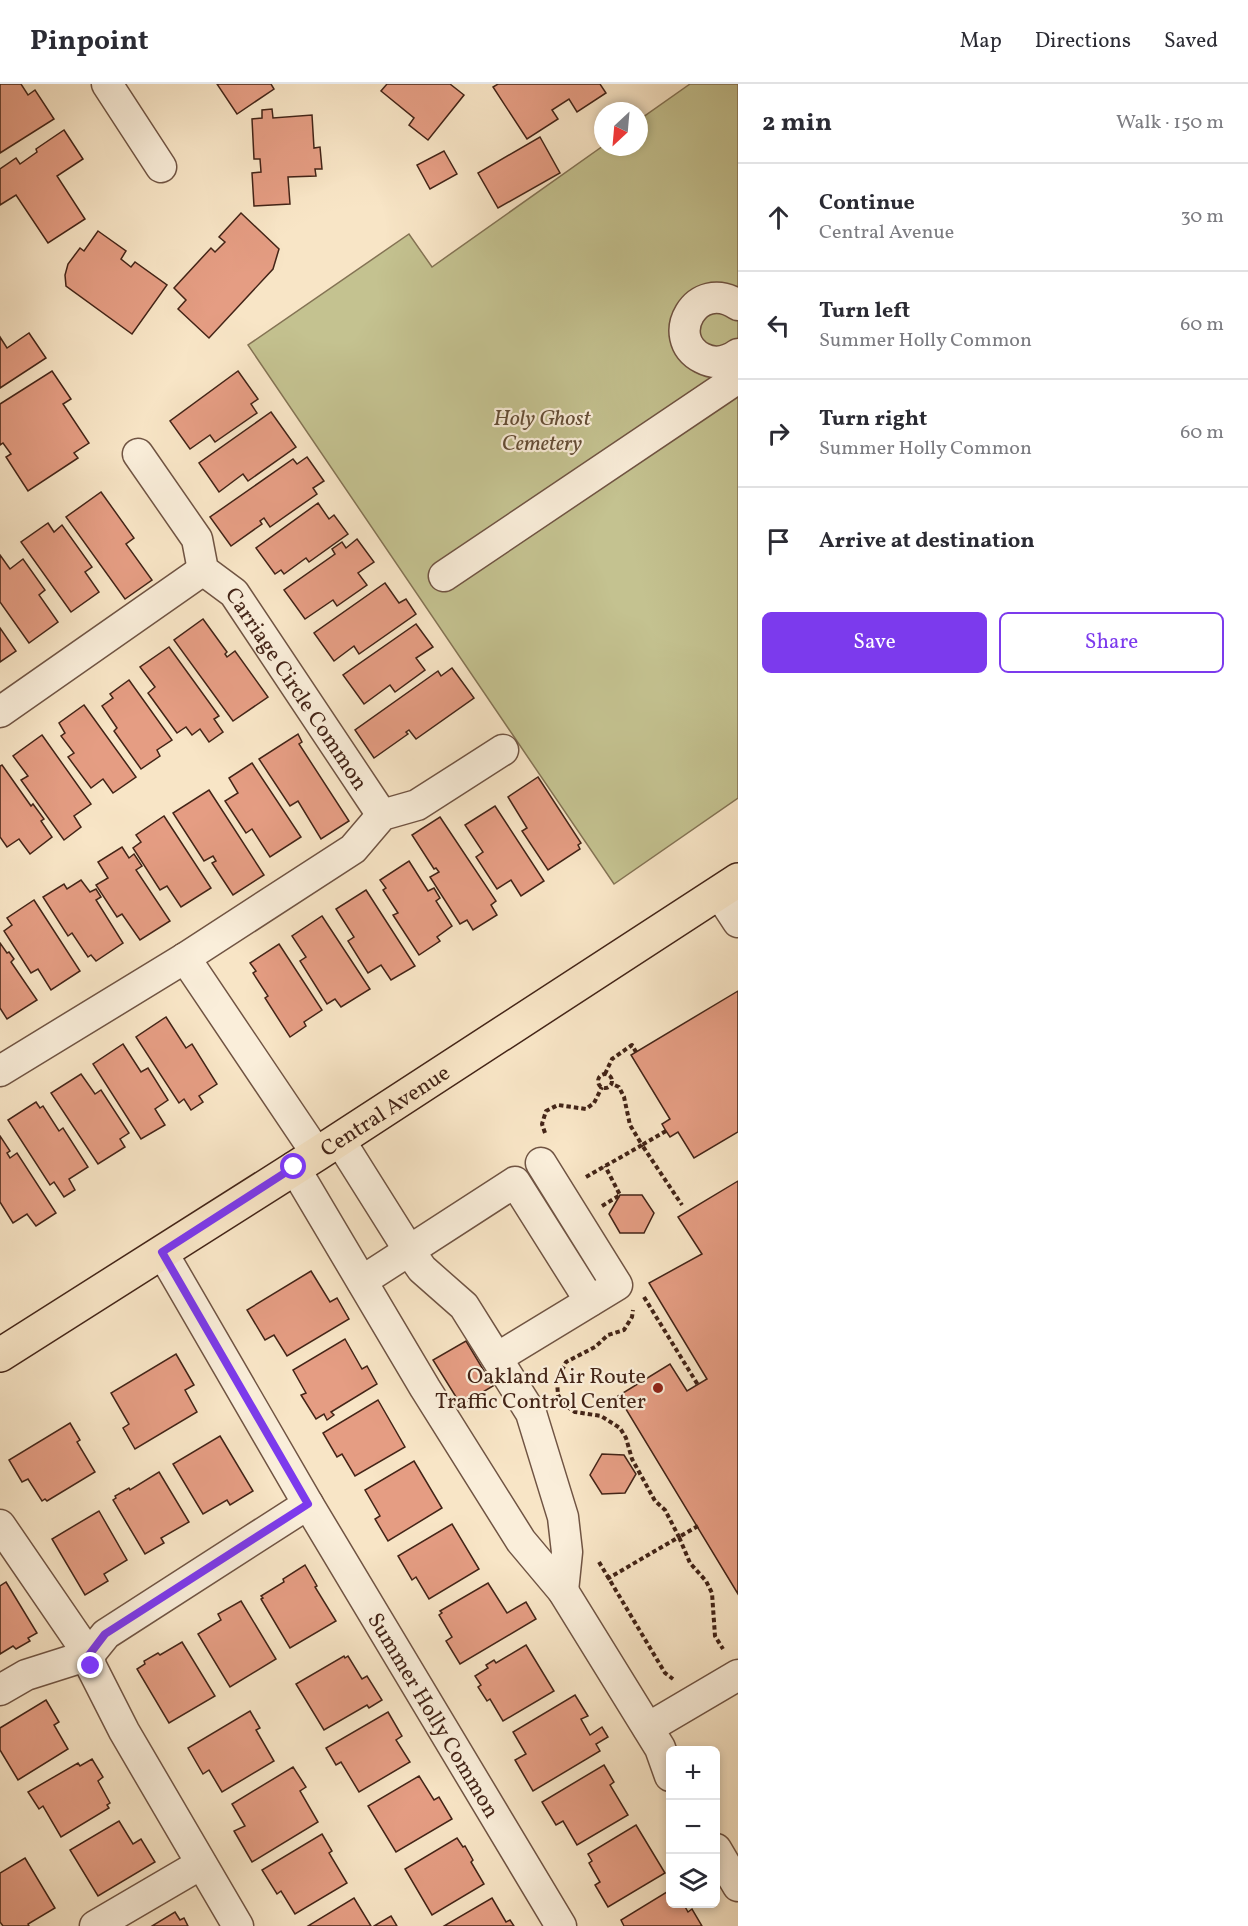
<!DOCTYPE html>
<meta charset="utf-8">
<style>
body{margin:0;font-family:Vollkorn,serif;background:#f2f2f3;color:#2b2b33}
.controls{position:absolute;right:18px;bottom:18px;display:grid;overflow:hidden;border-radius:9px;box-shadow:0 3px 9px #0003}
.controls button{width:54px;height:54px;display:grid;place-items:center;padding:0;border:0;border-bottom:2px solid #e1e1e2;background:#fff;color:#2b2b33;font:30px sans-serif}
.compass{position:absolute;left:594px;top:18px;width:54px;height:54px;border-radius:50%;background:#fff;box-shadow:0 3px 9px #0003;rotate:206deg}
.stop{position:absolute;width:18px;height:18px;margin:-14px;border:4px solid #7c3aed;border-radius:50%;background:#fff}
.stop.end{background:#7c3aed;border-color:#fff;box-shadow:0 2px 6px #0008}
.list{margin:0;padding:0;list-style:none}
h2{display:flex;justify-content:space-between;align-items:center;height:78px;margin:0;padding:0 24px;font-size:26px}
h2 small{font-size:20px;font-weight:400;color:#7c7c81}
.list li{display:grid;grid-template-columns:39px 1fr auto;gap:18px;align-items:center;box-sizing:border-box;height:108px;padding:0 24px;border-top:2px solid #e1e1e2}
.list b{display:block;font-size:22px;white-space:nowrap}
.list p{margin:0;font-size:20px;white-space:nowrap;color:#7c7c81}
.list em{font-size:20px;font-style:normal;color:#7c7c81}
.actions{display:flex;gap:12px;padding:18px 24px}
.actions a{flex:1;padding:14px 0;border:2px solid #7c3aed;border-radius:9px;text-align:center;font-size:21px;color:#7c3aed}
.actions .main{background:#7c3aed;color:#fff}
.icon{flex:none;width:33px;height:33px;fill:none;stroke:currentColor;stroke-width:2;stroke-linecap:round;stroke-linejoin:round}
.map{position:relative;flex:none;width:738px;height:1842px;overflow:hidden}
header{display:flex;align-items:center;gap:36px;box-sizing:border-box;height:84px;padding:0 30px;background:#fff;border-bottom:2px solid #e1e1e2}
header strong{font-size:28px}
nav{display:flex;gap:33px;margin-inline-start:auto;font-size:21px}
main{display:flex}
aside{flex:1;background:#fff}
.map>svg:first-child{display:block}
.green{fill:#c4c290;stroke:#847354;stroke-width:1.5}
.building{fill:#e59d83;stroke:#432417;stroke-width:1.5}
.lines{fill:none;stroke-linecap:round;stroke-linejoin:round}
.minor-casing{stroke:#705443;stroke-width:33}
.major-casing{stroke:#432417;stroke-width:36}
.path{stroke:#432417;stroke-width:4;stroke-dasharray:4.5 3;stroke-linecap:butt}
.minor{stroke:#faeeda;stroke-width:30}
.major{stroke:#f8e5c6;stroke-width:33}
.route{stroke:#7c3aed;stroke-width:8}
.poi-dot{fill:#8f2418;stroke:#faeeda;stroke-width:2}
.labels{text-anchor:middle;stroke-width:4.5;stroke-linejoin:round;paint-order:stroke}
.park-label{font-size:22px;font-style:italic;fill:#634c35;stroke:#faeeda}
.street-label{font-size:22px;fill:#432417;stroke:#faeeda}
.poi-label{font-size:22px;fill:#432417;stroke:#faeeda;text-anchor:end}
</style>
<header>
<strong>Pinpoint</strong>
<nav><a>Map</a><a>Directions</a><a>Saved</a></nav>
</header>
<main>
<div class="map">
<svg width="738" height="1842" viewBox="0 0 738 1842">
<rect width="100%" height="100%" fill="#f8e5c6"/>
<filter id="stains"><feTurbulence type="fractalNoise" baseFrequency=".00333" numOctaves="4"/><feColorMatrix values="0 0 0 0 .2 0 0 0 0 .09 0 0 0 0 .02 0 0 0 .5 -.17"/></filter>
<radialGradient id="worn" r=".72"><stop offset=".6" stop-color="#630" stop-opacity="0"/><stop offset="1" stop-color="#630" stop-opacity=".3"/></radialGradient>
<path class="green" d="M690,0H738V714L614,800L248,261L409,150L432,183L603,62L639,63V36Z"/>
<g class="building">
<path d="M0,0H21L28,11L35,6L54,35L0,69Z"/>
<path d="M217,0H271L274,5L237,30Z"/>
<path d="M387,0H450L464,11L428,56L409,41L414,34L381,7Z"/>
<path d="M498,0H600L606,9L577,28L569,15L552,26L558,35L527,55L493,3Z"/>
<path d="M272,25L273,34L312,31L314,64L320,63L322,85H315L316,92L288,93L290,120L254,122L252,89L261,88L260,75H254L252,35L262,34V26Z"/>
<path d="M64,46L83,75L57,92L85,135L48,159L16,111L0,121V85L16,74L20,80L37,68L36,65Z"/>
<path d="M540,53L560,89L498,124L478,89Z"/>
<path d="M444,67L457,90L430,105L417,81Z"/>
<path d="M241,129L279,165L273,185L209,254L178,225L186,216L174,204L211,164L215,168L225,158L219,153Z"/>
<path d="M98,147L126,167L121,175L131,183L135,178L167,201L132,250L66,202L65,191L68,180L80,164L84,167Z"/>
<path d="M29,249L46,274L0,304V253L7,264Z"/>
<path d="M52,287L71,315L63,320L89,359L74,369L78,374L28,407L6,373L11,370L3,359L0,361V320Z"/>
<path d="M238,287L258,315L251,320L257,329L215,358L210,351L190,365L170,337Z"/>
<path d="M271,328L296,363L248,397L243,390L219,408L199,379Z"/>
<path d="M307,373L324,397L313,404L317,410L270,443L264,434L260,437L262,440L231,462L210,433L293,375L297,380Z"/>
<path d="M101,408L134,454L126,460L152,496L125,515L66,433Z"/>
<path d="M318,419L329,435L334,431L348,450L309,478L306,474L284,490L281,486L275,490L256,464Z"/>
<path d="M48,439L54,448L62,441L92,483L85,488L99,508L71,528L21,458Z"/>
<path d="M357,455L374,478L358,489L367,501L337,522L333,516L305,535L284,506L335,470L332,465L342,458L346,464Z"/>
<path d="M0,471L10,485L23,475L45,506L39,511L58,538L29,559L0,518Z"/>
<path d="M385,499L399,519L406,515L416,530L359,570L354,562L334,577L314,549Z"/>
<path d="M203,535L227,568L225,570L227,573L235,567L268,613L233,637L174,556Z"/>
<path d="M416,540L433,563L416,574L425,586L395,608L390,601L364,620L343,591Z"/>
<path d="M0,544L16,567L0,578Z"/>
<path d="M169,563L219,632L214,635L223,648L209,658L200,645L192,651L186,643L177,649L148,609L155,603L140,583Z"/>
<path d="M452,584L474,614L416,655L409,646L406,648L408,650L374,674L355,646L438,587L441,592Z"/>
<path d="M129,596L172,656L157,666L160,672L141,685L114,647L117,644L102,622L113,614L110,610Z"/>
<path d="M84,621L136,693L113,709L103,695L91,704L68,673L74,669L61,652L65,649L59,639Z"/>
<path d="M298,650L302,658L299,660L349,737L321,755L298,717L290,722L259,675Z"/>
<path d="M42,651L91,720L74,732L81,743L64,756L21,696L28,692L13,672Z"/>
<path d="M252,679L301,753L270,773L252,745L246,749L225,717L238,709L229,694Z"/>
<path d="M2,681L31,722L33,720L44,735L41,737L52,753L30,770L19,755L7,763L0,753V682Z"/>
<path d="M538,693L581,759L578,761L580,765L548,786L522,747L527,744L508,713Z"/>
<path d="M209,706L264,791L233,811L212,779L216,777L213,772L204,777L173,729Z"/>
<path d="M495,722L544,797L521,812L511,796L497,805L476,773L483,768L465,741Z"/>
<path d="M164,732L211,804L181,823L167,802L160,806L133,764L141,758L136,751Z"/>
<path d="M440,733L496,817L491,821L497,831L473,846L467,836L460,840L430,793L439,788L436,784L434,785L412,751Z"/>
<path d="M122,763L129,774L134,770L142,782L136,786L170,837L140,856L122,830L117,833L96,801L108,794L98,778Z"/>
<path d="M409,777L428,807L434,804L440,814L436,817L452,842L437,853L440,857L419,871L393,831L398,829L383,806L386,804L380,796Z"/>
<path d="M81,796L90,808L96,805L101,813L96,816L123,859L96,877L91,871L88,873L72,849L68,852L43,813L64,800L67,805Z"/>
<path d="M366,806L415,882L391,896L381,881L368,889L348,857L354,853L336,825Z"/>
<path d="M34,816L80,887L51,906L38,885L31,889L4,847L12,841L7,834Z"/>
<path d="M322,832L370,905L341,923L335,915L327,920L300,877L306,873L292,852Z"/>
<path d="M0,859L7,869L9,868L14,875L11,878L37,916L7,935L0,924Z"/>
<path d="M279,860L322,926L304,938L306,942L290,953L265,914L268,912L253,889L256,887L250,879Z"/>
<path d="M738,907V1048L694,1074L678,1048L670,1053L666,1047L662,1040L670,1035L631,971Z"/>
<path d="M166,933L186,964L192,960L217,1000L199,1012L203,1018L191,1026L184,1015L179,1019L136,953Z"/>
<path d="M123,960L141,988L148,984L168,1016L155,1025L165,1041L141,1055L93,980Z"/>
<path d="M81,990L95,1010L101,1006L129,1049L120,1055L125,1063L98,1080L51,1009Z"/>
<path d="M36,1018L40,1024L43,1022L59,1047L63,1044L88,1083L69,1095L75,1106L64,1113L54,1098L50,1101L8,1036Z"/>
<path d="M0,1052L10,1067L7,1069L10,1074L17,1069L56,1129L36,1142L27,1130L13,1139L0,1118Z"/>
<path d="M738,1097V1510L618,1312L670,1280L687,1307L707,1295L649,1199L702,1170L678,1133Z"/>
<path d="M620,1111H642L654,1129L644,1149H620L609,1130Z"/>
<path d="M311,1187L330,1218L337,1214L349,1235L287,1272L274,1251L265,1256L247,1226Z"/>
<path d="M345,1255L362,1285L367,1282L377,1300L331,1328L334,1331L327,1336L324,1330L316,1335L301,1311L306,1309L293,1286Z"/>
<path d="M466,1257L493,1302L461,1321L433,1276Z"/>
<path d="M176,1270L194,1301L185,1306L197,1328L135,1365L123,1344L129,1340L111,1309Z"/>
<path d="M378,1316L405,1363L355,1392L342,1370L337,1373L323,1349Z"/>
<path d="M70,1339L80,1356L77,1358L95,1388L47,1417L45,1415L42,1417L28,1395L22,1398L9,1376Z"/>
<path d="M220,1352L253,1407L230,1421L227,1416L203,1430L173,1380Z"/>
<path d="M602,1370L624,1371L636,1390L625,1409L602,1410L590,1391Z"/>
<path d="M414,1377L442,1424L388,1457L375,1435L380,1432L365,1406Z"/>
<path d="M159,1388L189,1438L161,1454L164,1459L145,1470L113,1416L116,1414L115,1412L129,1404L130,1406Z"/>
<path d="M99,1427L127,1476L104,1490L108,1497L85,1511L52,1455Z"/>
<path d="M452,1440L479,1485L429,1515L416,1493L412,1496L398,1472Z"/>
<path d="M305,1481L317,1502L315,1503L336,1537L290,1564L261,1515L263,1514L261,1512L284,1498L283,1495Z"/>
<path d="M6,1498L37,1549L28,1554L30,1557L16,1565L13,1562L0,1570V1502Z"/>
<path d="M488,1499L507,1529L526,1518L536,1535L460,1580L446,1557L452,1553L439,1531L442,1529L440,1527Z"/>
<path d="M241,1517L276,1575L230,1603L198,1550L221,1536L218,1530Z"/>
<path d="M182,1558L215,1612L169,1639L137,1585L145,1580L144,1577L158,1569L160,1571Z"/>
<path d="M526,1561L554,1607L503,1637L490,1615L487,1617L478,1603L481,1601L475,1592L488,1584L486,1581L494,1576L496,1579Z"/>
<path d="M344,1572L345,1574L348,1572L362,1595L367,1592L382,1616L369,1624L367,1621L324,1646L296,1600Z"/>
<path d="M575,1611L588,1632L581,1635L590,1651L602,1643L608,1653L596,1660L600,1667L533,1707L515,1676L526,1670L513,1648Z"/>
<path d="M46,1616L59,1638L54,1641L68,1665L18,1696L0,1666V1644Z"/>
<path d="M250,1627L260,1644L256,1646L274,1677L222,1708L209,1686L203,1690L188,1664Z"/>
<path d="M388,1628L402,1652L396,1656L410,1678L359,1708L341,1678L336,1681L326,1664Z"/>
<path d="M92,1675L103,1693L98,1697L110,1719L107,1721L109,1724L61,1753L43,1722L39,1725L28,1708L78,1679L80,1682Z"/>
<path d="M604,1681L614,1698L610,1701L628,1731L577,1761L563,1737L556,1741L542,1718Z"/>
<path d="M293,1683L306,1703L300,1707L318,1738L252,1778L234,1747L245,1742L232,1720Z"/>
<path d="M419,1692L434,1716L439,1713L452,1735L396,1768L368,1722Z"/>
<path d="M119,1737L133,1760L141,1755L155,1778L98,1812L70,1766Z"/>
<path d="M636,1741L665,1789L608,1823L595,1801L600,1798L589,1779L592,1777L588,1770Z"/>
<path d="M322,1750L332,1767L329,1769L347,1799L295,1830L281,1807L277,1810L262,1786Z"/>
<path d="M457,1754L463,1763L465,1762L473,1776L471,1778L484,1800L432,1831L405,1785Z"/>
<path d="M25,1774L55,1824L28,1840L29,1842H3L0,1838V1789Z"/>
<path d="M670,1806V1820H685L684,1821L688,1828L692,1825L702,1842H624L621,1836Z"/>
<path d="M354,1814L371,1842H308Z"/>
<path d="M492,1814L506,1838L510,1836L514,1842H444Z"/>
<path d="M175,1828L180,1836L184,1834L188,1842H152Z"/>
<path d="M391,1832L397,1842H374Z"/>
</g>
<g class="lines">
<g class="minor-casing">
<g id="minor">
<path d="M107,0L161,83"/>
<path d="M738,221C696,193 663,254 702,274C715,281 727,278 738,270"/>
<path id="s1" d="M138,370L197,455L203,486L234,509L382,731"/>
<path d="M444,492L738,294"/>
<path d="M0,628L203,486"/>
<path d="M719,809L738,838"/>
<path d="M185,874L317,1070"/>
<path d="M0,987L185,874L353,765L382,731L417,721L503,666"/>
<path d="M339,1055L410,1168L422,1185L464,1222L531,1329L563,1433L567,1468L563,1507"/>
<path d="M294,1083L425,1304L521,1457L563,1507L660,1664L670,1692"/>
<path id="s2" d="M162,1168L308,1420L561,1842"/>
<path d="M362,1197L515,1098L590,1217"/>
<path d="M497,1274L617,1201L541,1079"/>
<path d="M0,1441L89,1571L91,1582L124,1647L238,1842"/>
<path d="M89,1571L106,1550L308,1420"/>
<path d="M0,1606L26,1591L89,1571"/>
<path d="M648,1644L738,1591"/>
<path d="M716,1765L738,1802"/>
<path d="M95,1842L201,1780"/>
</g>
</g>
<g class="major-casing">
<g id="major">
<path id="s3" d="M0,1271L317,1070L738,796"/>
</g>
</g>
<g class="path">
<circle cx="605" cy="997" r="7"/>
<path d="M605,990L612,975L632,961L636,968"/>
<path d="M666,1047L642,1061L682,1121"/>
<path d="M545,1049L542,1040L546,1027L558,1021L586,1025L594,1019L602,1003"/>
<path d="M586,1093L642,1061L630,1041L624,1013L619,1003L612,1000"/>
<path d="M602,1122L620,1111L605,1082"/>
<path d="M644,1213L698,1301"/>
<path d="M470,1321L484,1312"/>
<path d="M698,1442L679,1453L690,1479L706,1497L712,1509L715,1552L723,1565"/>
<path d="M599,1478L665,1589L673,1595"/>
<path d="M607,1495L679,1453L665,1426L655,1417L632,1375L626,1354L620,1344L601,1332L575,1328L565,1321L558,1311L557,1297L566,1278L595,1263L608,1251L624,1246L632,1233L633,1226"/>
</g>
<use href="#minor" class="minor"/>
<use href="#major" class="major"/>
</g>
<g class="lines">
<path class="route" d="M91,1582L89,1571L105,1550L308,1420L162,1168L294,1083"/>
</g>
<circle class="poi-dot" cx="658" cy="1304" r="6"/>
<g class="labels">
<g class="park-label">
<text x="542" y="341">Holy Ghost<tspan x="542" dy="25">Cemetery</tspan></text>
</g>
<g class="street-label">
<text dy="8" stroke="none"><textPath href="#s1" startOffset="288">Carriage Circle Common</textPath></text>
<text dy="8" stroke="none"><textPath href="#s3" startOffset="456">Central Avenue</textPath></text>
<text dy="8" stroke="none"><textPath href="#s2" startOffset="537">Summer Holly Common</textPath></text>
</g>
<g class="poi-label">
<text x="646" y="1299">Oakland Air Route<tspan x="646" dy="25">Traffic Control Center</tspan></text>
</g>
</g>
<rect width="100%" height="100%" filter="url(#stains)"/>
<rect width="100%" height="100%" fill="url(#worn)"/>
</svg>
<div class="controls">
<button>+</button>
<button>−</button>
<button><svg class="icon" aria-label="layers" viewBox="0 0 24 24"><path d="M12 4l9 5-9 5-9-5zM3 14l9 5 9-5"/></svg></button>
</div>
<svg class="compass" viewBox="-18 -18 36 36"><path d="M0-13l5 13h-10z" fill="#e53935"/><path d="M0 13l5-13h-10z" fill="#7c7c81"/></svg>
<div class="stop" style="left:294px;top:1083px"></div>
<div class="stop end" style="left:91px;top:1582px"></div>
</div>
<aside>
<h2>2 min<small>Walk · 150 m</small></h2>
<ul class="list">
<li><svg class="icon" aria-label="ahead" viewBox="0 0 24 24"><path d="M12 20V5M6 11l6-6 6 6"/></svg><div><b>Continue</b><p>Central Avenue</p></div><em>30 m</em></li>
<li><svg class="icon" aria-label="left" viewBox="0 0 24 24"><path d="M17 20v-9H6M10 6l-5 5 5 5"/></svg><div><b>Turn left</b><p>Summer Holly Common</p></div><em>60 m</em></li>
<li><svg class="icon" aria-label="right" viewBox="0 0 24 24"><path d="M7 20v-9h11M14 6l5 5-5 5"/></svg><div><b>Turn right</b><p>Summer Holly Common</p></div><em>60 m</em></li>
<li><svg class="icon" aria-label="arrive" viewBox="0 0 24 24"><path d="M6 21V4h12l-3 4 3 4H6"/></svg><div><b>Arrive at destination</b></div></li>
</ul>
<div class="actions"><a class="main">Save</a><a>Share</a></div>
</aside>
</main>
